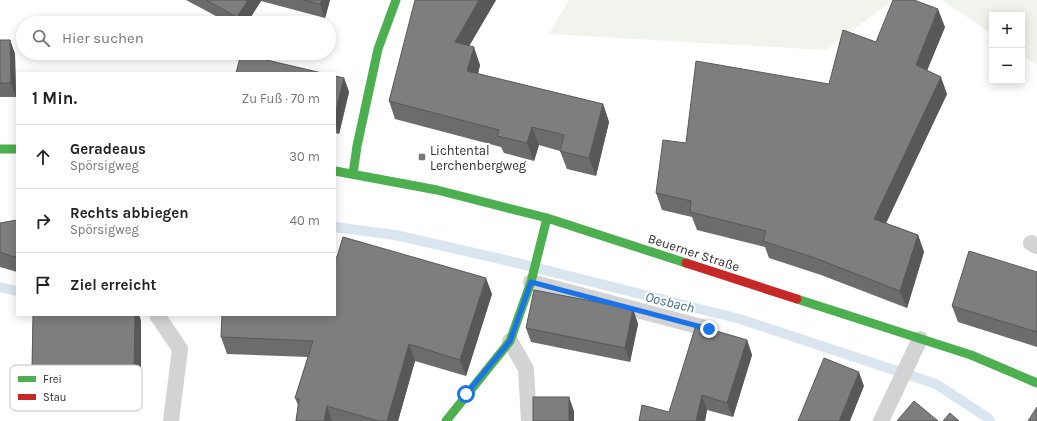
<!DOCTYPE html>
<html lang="de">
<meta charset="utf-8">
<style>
body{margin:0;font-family:Karla,sans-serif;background:#f2f2f2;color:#222}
.controls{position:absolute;right:12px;top:12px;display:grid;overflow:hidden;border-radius:0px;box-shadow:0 2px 10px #0003}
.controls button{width:36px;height:36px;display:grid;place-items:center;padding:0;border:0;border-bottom:1px solid #e0e0e0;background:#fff;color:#222;font:20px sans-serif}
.stop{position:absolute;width:12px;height:12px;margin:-9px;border:3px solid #1a73e8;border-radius:50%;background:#fff}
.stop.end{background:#1a73e8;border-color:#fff;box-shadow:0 1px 4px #0008}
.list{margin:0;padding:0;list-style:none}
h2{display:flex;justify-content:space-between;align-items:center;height:52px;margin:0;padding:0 16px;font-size:17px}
h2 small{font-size:13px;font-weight:400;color:#767676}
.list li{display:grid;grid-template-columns:26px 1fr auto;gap:12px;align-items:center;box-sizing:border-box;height:64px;padding:0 16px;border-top:1px solid #e0e0e0}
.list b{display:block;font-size:15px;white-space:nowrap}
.list p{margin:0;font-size:13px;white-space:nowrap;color:#767676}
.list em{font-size:13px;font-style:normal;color:#767676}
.icon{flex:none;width:22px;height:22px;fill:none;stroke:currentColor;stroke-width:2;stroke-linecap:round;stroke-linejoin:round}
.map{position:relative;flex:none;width:1037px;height:421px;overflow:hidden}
.search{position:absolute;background:#fff;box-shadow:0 2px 10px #0003;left:16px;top:16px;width:320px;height:44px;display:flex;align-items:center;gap:10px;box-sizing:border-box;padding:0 14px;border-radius:22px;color:#767676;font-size:15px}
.panel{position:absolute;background:#fff;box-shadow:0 2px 10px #0003;left:16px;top:72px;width:320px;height:244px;border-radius:0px}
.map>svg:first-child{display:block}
.green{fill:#f0f4ec}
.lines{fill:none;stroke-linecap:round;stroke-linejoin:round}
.stream{stroke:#d9e6f0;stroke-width:10}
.lane{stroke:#d3d3d3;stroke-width:16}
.fast{stroke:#4caf50;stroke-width:9}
.jam{stroke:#c62828;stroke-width:9}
.wall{fill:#6c6c6c}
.shaded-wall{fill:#585858}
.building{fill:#7e7e7e;stroke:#585858}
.route{stroke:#1a73e8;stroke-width:5}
.poi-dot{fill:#777;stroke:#fff;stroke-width:1.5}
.labels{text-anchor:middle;stroke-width:4;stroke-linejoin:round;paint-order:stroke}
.poi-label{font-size:13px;fill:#2e2e2e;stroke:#fff;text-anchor:start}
.street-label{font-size:13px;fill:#2e2e2e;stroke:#fff}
.water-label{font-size:14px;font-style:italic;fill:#3f6c8d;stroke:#fff}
.key{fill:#fff;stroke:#c0c0c0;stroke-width:1}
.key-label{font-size:11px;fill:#2e2e2e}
</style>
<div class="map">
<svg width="1037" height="421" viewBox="0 0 1037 421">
<rect width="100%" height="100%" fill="#fff"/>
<g class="green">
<path d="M569,0H894L825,50L549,34Z"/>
<path d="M942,0H1037V65L1022,55V15H992V34Z"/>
</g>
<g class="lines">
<g class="stream">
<path d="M335,227L395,235L505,260L740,319L936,384L988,418L990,421"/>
<path d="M0,287L17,291"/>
</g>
<g class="lane">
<path d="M1031,243L1037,246"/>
<path d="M531,282L709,329"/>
<path d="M157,315L180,349L171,421"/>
<path d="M510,341L526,369L529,421"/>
<path d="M881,421L920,339"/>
</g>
<g class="fast">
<path d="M0,149H17"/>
<path d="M335,171L437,190L547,218L686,263"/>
<path d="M353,174L357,146L378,49L396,0"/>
<path d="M797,299L971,355L1037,383"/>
<path d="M446,421L510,341L531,282L547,218"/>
</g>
<path class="jam" d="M686,263L797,299"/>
</g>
<g class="wall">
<path d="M186,0H330L325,18L261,1L247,23H229Z"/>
<path d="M496,0L469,46L480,65L478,74L603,104L609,122L596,176L567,169L560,151L539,145L534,161L504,153L501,147L395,119L389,101Z"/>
<path d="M945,27L927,70L947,94L886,223L918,235L924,252L907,308L821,275L769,258L765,247L697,230L692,217L662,210L656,193L686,143L829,84L876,42Z"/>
<path d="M0,40H10L15,54L16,97H0Z"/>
<path d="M335,76L344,78L349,92L339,134L335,133Z"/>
<path d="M17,220V272L0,267V223Z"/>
<path d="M1037,272V347L958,322L952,306Z"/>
<path d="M492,294L466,376L415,361L398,421H296L298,405L295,398L308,357L227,354L221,337L222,316L200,315H335Z"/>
<path d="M633,309L638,324L630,362L531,342L526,328Z"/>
<path d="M33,315H139L141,321V387L39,386L32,368Z"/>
<path d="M747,340L752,355L733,417L707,410L705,421H639L669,412Z"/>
</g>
<g class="shaded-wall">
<path d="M248,0H261V1L247,23H240L237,17Z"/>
<path d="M322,0H330L325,18L320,4Z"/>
<path d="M479,0H496L461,60L455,42Z"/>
<path d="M938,9L945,27L922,83L916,65Z"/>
<path d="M10,40L15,54L16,97L11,83Z"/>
<path d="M474,47L480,65L474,89L467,71Z"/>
<path d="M941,77L947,94L880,236L874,219Z"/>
<path d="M344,78L349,92L339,134L335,123V115Z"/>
<path d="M603,104L609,122L596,176L589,158Z"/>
<path d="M532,127L539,145L534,161L527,143Z"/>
<path d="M918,235L924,252L907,308L900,291Z"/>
<path d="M486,278L492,294L466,376L460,360Z"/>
<path d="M633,309L638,324L630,362L625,348Z"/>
<path d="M135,315H139L141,321V387L134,369Z"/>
<path d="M747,340L752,355L733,417L727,403Z"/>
<path d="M409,344L415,361L398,421H387Z"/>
<path d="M859,372L864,386L850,421H839Z"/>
<path d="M702,395L707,410L705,421H696Z"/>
<path d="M569,397L574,411V421H569Z"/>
<path d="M327,406L332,421H324Z"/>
</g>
<g class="building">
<path d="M206,0H248L237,17Z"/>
<path d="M303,0H322L320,4Z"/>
<path d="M415,0H479L455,42L474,47L467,71L603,104L589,158L560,151L564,135L532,127L527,143L497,136L499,130L389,101Z"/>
<path d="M893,0H914L938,9L916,65L941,77L874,219L918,235L900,291L815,258L763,241L766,231L690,212L691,201L656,193L663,140L686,143L696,61L829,84L843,30L876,42Z"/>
<path d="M0,40H10L11,83H0Z"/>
<path d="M241,54L322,73H236Z"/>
<path d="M335,76L344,78L335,115Z"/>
<path d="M17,220V256L14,257L0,252V223Z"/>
<path d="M343,237L486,278L460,360L409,344L387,421H378L327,406L324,421H296L299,399L295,398L313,341L221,337L222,315H335V257H337Z"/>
<path d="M969,251L1037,272V332L952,306Z"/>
<path d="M534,290L633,309L625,348L526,328Z"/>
<path d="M33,315H135L134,369L32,368Z"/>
<path d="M696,325L747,340L727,403L702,395L696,421H639L642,405L669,412Z"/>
<path d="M824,358L859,372L839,421H798Z"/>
<rect x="533" y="397" width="36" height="24"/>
<path d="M914,401L938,421H897Z"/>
<path d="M1037,407V421H1028Z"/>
<path d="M950,413L959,421H943Z"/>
</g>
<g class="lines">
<path class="route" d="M466,394L510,341L531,282L709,329"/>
</g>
<rect class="poi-dot" x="418" y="153" width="8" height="8" rx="2"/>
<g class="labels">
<g class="poi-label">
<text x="430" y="155">Lichtental<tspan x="430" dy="15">Lerchenbergweg</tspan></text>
</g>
<g class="street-label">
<text transform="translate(694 252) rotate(18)" y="5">Beuerner Straße</text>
</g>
<g class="water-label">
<text transform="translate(670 302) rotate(14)" y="5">Oosbach</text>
</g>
</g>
<rect x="10" y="365" width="132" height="46" rx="6" class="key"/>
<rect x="18" y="376" width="18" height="6" fill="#4caf50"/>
<rect x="18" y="394" width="18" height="6" fill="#c62828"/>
<g class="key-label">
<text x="43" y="383">Frei</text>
<text x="43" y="401">Stau</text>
</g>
</svg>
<div class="controls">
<button>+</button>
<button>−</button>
</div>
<div class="stop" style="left:466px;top:394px"></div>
<div class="stop end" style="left:709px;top:329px"></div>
<div class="search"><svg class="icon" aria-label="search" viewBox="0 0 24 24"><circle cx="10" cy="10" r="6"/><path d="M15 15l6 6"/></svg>Hier suchen</div>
<section class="panel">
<h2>1 Min.<small>Zu Fuß · 70 m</small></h2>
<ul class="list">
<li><svg class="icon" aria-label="ahead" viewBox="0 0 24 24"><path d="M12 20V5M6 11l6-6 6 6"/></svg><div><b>Geradeaus</b><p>Spörsigweg</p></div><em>30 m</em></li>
<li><svg class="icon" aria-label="right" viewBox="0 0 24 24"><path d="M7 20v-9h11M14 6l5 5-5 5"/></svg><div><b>Rechts abbiegen</b><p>Spörsigweg</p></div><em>40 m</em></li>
<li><svg class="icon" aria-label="arrive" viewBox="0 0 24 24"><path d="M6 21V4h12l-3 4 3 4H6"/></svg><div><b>Ziel erreicht</b></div></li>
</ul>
</section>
</div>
